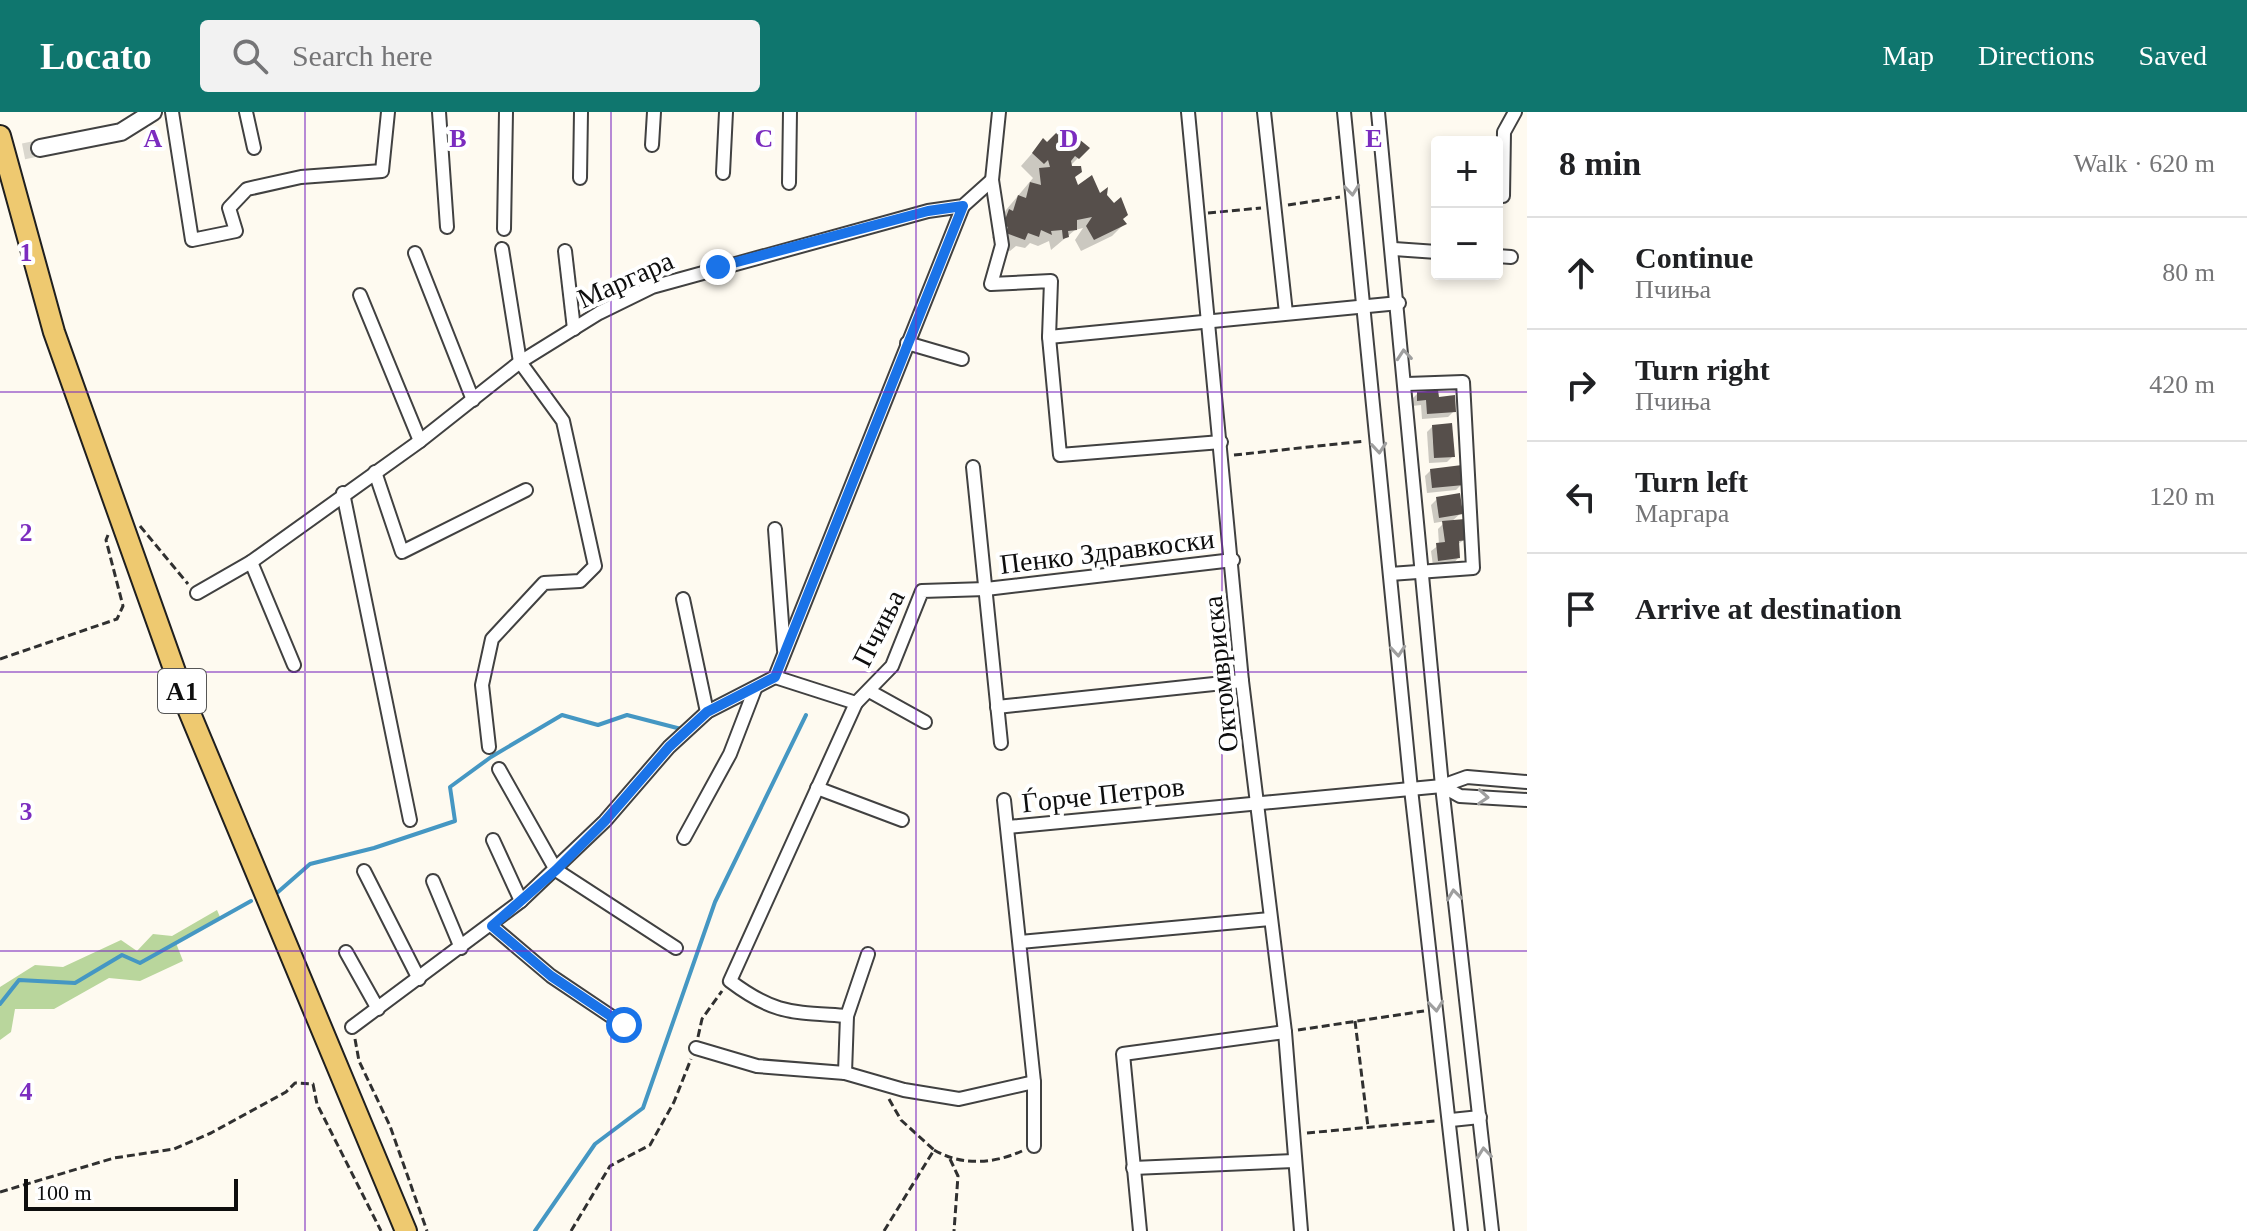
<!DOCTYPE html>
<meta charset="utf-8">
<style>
body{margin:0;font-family:"Times New Roman",serif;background:#f2f2f2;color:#202124}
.controls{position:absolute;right:24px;top:24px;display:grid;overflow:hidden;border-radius:8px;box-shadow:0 4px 12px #0003}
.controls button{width:72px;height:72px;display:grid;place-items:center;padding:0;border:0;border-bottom:2px solid #e0e0e0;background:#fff;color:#202124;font:40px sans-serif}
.scale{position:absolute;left:24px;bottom:20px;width:214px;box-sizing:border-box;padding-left:8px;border:4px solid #0e0e0e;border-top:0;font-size:22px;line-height:28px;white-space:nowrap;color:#0e0e0e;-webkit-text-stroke:6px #fff;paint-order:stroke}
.stop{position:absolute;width:24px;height:24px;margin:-18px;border:6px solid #1a73e8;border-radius:50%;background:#fff}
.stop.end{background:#1a73e8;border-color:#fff;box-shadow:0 2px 8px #0008}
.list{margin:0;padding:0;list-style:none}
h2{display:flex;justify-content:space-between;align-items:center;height:104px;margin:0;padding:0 32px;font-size:34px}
h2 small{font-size:26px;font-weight:400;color:#757577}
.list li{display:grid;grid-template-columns:52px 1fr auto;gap:24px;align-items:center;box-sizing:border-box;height:112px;padding:0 32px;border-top:2px solid #e0e0e0}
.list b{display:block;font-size:30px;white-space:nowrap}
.list p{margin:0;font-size:26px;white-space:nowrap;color:#757577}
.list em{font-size:26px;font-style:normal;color:#757577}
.icon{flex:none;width:44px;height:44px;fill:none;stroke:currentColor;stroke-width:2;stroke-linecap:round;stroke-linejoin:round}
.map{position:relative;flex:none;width:1527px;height:1119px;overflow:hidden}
header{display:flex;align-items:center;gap:48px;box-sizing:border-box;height:112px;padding:0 40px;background:#0f766e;color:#fff}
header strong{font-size:38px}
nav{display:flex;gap:44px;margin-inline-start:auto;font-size:28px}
.search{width:560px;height:72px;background:#f2f2f2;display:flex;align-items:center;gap:20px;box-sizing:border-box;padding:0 28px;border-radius:8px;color:#757577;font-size:30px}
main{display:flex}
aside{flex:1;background:#fff}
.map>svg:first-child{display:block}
.forest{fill:#b9d69c}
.shadow{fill:#0003}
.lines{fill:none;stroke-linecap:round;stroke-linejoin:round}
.stream{stroke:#4597c3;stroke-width:4}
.building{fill:#564f4b}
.tertiary-tunnel{stroke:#dad7ce;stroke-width:16;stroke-dasharray:16 8;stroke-linecap:butt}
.minor-casing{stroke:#414141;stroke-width:16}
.tertiary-casing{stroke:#414141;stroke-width:20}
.primary-casing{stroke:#1f1f1f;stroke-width:24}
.path{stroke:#303030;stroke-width:3;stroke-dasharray:8 4;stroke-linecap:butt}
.minor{stroke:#fff;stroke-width:12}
.tertiary{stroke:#fff;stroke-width:16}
.primary{stroke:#eec970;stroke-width:20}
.oneway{stroke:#9f9f9f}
.route{stroke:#1a73e8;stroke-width:10}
.grid{fill:none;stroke:#7b2cbf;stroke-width:2;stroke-opacity:0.55}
.labels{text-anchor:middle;stroke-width:8;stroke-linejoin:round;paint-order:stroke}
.shield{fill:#fff;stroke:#565656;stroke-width:2}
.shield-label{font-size:26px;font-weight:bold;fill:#0e0e0e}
.street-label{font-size:28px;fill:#0e0e0e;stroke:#fff}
.grid-label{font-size:26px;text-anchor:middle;font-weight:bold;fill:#7b2cbf;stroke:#fff;stroke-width:8;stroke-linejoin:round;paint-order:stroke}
</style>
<header>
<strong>Locato</strong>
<div class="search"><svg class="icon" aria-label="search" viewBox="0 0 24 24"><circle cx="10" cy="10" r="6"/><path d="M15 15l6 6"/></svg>Search here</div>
<nav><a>Map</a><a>Directions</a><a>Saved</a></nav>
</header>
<main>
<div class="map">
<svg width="1527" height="1119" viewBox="0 0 1527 1119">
<rect width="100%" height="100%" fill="#fefaf0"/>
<path class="forest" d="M217,798L220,805L176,831L183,849L140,869L109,866L54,897H15L11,920L0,928V875L35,853L63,855L121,828L137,839L153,822L172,824Z"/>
<g class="shadow">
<path d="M1043,29L1047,33L1069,31L1087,37L1068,56L1077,76L1105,84L1124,112L1112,124L1081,139L1075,128L1083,116L1075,118L1051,138L1049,129L1038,134L1030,131L1025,136L1016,134L1010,139L995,134L997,128L992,126L1006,98L1033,66L1021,54Z"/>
<path d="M1417,282L1437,287L1454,299L1448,305L1422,307L1421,293L1412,294V287Z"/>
<path d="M1433,314L1453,344L1447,350L1429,351L1427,320Z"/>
<path d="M1431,358L1462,372L1456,378L1427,381L1425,364Z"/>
<path d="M1437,387L1461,401L1451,410L1465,427L1457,433L1458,446L1453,452L1433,454L1431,439L1439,433L1438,417L1446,409L1434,411L1431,393Z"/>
</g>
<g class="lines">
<g class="stream">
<path d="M278,780L310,752L374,736L455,709L450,675L491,645L562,603L598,613L627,603L685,618"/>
<path d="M0,892L19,868L75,871L122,843L140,851L251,789"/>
<path d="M535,1119L595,1032L643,996L715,790L806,603"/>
</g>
</g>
<g class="building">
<path d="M1059,18L1070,28L1074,23L1090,36L1079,47L1075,44L1071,49L1072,54H1081L1082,60L1075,65L1078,73L1092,63L1100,81L1108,75L1107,83L1114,91L1121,85L1128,103L1123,107L1127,112L1094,128L1086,114L1092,105L1077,108V118L1068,119L1069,125L1063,127L1062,118L1051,119L1052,123L1041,118L1039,125L1028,121L1025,128L1006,121L1008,115L1003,113L1009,97L1013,99L1018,83L1026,86L1030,70L1041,73L1039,56L1050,55L1048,48L1044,52L1032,41L1043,26L1047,30Z"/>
<path d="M1438,278L1439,285L1455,283L1456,300L1427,302L1426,288L1417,289V280Z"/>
<path d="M1452,311L1455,345L1434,346L1432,313Z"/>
<path d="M1462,353L1464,373L1432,376L1430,357Z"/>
<path d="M1460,381L1463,402L1439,406L1436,385Z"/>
<path d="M1465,407L1467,428L1459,429L1460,446L1438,449L1436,431L1445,430L1442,409Z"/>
</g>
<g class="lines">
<path class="tertiary-tunnel" d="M0,44L40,36"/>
<g class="minor-casing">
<g id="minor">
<path d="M172,0L192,128L236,119L229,96L247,77L301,65L382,59L388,0"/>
<path d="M246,0L254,36"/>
<path d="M439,0L447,115"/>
<path d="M999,0L992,68L1002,133L991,172L1051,169L1049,225L1060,343L1221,330"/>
<path d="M1188,0L1242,569L1285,920L1301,1119"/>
<path d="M1264,0L1286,201"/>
<path d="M1344,0L1411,677L1461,1119"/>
<path d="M1378,0L1442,674L1492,1119"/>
<path d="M652,33L654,0"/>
<path d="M723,61L726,0"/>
<path d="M580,66L581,0"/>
<path d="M789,71L790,0"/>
<path d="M1503,84L1504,20L1515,0"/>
<path d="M504,117L506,0"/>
<path d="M1394,137L1437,140"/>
<path d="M565,139L574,217"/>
<path d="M415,141L473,288"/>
<path d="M1497,144L1511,145"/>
<path d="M360,183L420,329"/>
<path d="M1049,225L1399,191"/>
<path d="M907,231L962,247"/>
<path d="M973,355L1001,631"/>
<path d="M375,360L402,440L526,378"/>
<path d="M343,381L410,708"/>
<path d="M775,417L784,538"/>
<path d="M251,450L294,553"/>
<path d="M1390,462L1473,456L1463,270L1407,272"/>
<path d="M197,481L251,450L420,329L520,250L599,201L652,175L928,99L963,94L992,68"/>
<path d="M683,487L707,600"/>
<path d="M775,565L856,591L892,554L922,479L986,477L1233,448"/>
<path d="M871,580L925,610"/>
<path d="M997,595L1242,569"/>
<path d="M489,635L482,573L492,527L544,471L580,469L595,454L563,309L520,250L502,137"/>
<path d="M499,657L556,758L676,836"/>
<path d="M1442,674L1460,684L1527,688"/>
<path d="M817,676L902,708"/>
<path d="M1004,688L1034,970V1034"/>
<path d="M1008,715L1442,674L1467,665L1527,670"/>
<path d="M684,726L730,642L755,577"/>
<path d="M493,728L521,789"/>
<path d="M364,759L419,867"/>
<path d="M433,769L461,836"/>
<path d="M492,814L551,864L624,913"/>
<path d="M1020,830L1270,807"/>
<path d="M346,840L378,897"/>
<path d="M847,904C793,900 775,903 730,869L856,591"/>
<path d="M352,915L521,789L605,709L669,635L707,600L775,565L963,94"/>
<path d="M696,936L757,954L845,961L904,978L959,987L1034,970"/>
<path d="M845,961L847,904L868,842"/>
<path d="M1451,1008L1480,1005"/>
<path d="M1133,1056L1294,1049"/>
<path d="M1140,1119L1123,942L1285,920"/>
</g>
</g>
<g class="tertiary-casing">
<path id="tertiary" d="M40,36L121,20L153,0"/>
</g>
<g class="primary-casing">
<path id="primary" d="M0,24L54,220L189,599L406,1119"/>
</g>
<g class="path">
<path d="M1288,93L1340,85"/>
<path d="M1208,101L1261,96"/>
<path d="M1234,343L1365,329"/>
<path d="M140,414L188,472"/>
<path d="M0,547L117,507L123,494L106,428L108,423"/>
<path d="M1355,909L1368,1015"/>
<path d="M1298,918L1424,899"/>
<path d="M698,925L702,907L722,879"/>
<path d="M355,927L359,949L390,1014L427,1119"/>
<path d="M1307,1021L1435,1009"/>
<path d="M934,1038C962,1054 993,1052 1022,1039"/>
<path d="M950,1047L958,1064L954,1119"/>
<path d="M0,1080L114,1046L174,1037L211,1021L286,980L295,971L313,972L317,992L381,1119"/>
<path d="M571,1119L610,1054L650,1033L674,990L691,947"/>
<path d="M884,1119L934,1038L901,1008L889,987"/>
</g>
<use href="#minor" class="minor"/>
<use href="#tertiary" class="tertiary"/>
<use href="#primary" class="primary"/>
</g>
<defs><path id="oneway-chevron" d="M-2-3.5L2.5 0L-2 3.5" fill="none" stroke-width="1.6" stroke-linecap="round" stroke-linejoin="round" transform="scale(2)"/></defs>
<g class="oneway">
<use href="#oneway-chevron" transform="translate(1352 78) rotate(84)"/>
<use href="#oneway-chevron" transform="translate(1404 243) rotate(-95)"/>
<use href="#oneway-chevron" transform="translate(1379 336) rotate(85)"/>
<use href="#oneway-chevron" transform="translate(1398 539) rotate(85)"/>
<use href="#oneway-chevron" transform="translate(1483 685) rotate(4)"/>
<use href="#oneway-chevron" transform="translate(1454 783) rotate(-97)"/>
<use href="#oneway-chevron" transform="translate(1436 894) rotate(84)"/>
<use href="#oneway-chevron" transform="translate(1484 1041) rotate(-96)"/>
</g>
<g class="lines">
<path class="route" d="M624,913L551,864L492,814L556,758L605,709L669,635L707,600L775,565L963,94L928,99L718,155"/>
</g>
<path class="grid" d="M305,0V1119M611,0V1119M916,0V1119M1222,0V1119M0,280H1527M0,560H1527M0,839H1527"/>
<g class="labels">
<rect class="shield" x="158" y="557" width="48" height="44" rx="6"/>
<g class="shield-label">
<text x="182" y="588">A1</text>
</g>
<g class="street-label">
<text transform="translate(625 167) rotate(-24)" y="10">Маргара</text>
<text transform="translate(1107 439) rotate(-7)" y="10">Пенко Здравкоски</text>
<text transform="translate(878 516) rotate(-63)" y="10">Пчиња</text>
<text transform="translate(1220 562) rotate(-96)" y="10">Октомвриска</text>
<text transform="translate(1103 682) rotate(-6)" y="10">Ѓорче Петров</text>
</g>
</g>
<g class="grid-label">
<text x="153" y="35">A</text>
<text x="458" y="35">B</text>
<text x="764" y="35">C</text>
<text x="1069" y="35">D</text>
<text x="1374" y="35">E</text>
<text x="26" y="149">1</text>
<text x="26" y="429">2</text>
<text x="26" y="708">3</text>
<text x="26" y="988">4</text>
</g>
</svg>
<div class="controls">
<button>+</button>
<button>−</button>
</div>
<div class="scale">100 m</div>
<div class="stop" style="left:624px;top:913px"></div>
<div class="stop end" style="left:718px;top:155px"></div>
</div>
<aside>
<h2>8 min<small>Walk · 620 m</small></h2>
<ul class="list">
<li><svg class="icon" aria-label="ahead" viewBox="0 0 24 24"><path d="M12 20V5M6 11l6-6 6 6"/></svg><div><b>Continue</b><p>Пчиња</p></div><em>80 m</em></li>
<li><svg class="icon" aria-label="right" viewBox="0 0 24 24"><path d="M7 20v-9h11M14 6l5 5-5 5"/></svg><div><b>Turn right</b><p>Пчиња</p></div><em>420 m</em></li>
<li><svg class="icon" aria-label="left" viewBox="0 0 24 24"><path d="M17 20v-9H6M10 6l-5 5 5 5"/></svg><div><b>Turn left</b><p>Маргара</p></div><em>120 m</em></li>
<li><svg class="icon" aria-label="arrive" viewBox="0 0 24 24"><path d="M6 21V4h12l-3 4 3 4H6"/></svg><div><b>Arrive at destination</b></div></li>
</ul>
</aside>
</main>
